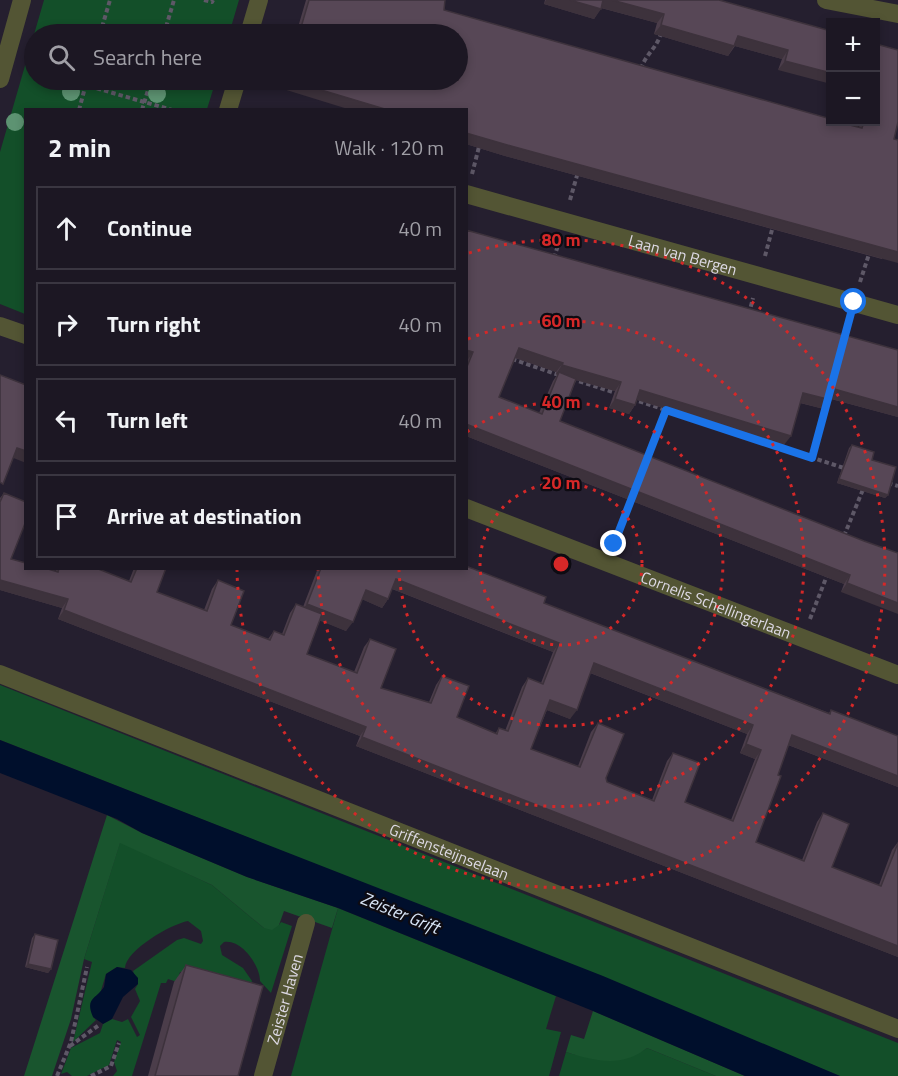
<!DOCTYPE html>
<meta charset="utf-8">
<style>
body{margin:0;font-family:"Titillium Web",sans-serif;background:#25202b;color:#f1f3f6}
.controls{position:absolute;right:18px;top:18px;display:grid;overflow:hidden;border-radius:0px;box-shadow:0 3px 9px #0003}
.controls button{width:54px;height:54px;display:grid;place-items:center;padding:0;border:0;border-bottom:2px solid #3a3641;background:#1c1723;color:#f1f3f6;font:30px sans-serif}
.stop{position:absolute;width:18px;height:18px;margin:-14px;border:4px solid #1a73e8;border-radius:50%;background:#fff}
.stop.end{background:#1a73e8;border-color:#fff;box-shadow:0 2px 6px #0008}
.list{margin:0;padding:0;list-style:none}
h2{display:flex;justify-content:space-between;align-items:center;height:78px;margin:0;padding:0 24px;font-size:26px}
h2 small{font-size:20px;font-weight:400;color:#a09fa6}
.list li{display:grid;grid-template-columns:39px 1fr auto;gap:18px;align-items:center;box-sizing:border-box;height:84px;margin:0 12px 12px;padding:0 12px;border:2px solid #3a3641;border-radius:0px}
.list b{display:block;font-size:22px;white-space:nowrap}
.list em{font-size:20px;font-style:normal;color:#a09fa6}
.icon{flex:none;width:33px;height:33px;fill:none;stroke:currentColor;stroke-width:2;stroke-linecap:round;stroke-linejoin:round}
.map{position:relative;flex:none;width:898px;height:1076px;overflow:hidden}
.search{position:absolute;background:#1c1723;box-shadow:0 3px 9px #0003;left:24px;top:24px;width:444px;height:66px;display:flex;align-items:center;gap:15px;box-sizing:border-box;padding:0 21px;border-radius:33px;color:#a09fa6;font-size:22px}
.panel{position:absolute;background:#1c1723;box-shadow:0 3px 9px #0003;left:24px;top:108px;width:444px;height:462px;border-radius:0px}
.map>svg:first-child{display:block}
.green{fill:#134f29}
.forest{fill:#19552e}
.water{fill:#000f2c}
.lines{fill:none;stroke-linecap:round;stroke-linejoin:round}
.path{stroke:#5e5867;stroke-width:4;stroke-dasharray:4.5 3;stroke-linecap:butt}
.minor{stroke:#535534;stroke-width:18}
.tree{fill:#5d9372}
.wall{fill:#4b3d4a;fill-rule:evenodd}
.shaded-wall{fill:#3d323c}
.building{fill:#574756;stroke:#3d323c;stroke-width:1.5;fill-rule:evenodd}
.route{stroke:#1a73e8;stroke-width:8}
.ring{fill:none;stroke:#d62828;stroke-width:3;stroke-dasharray:3 6}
.labels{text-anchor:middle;stroke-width:4.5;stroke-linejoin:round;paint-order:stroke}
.street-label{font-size:16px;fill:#ddd9e4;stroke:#0d0b12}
.water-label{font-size:18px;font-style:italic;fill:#d7e4f6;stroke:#0d0b12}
.centre{fill:#d62828;stroke:#0d0b12;stroke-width:3}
.ring-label{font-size:18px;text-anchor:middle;font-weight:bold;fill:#d62828;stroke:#0d0b12;stroke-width:4.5;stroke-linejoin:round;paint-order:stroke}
</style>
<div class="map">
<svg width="898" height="1076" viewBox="0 0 898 1076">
<rect width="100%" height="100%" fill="#251f2f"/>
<g class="green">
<path d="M44,0H239L229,34H34V80H216L207,109L26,110L25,314L0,304V152Z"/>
<path d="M0,685L898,1043V1076H840L229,830L0,740Z"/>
<path d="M120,842L212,885L264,928L279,925L281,922L292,926L271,993L260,981C260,966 242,939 224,942L220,946L222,955L243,968L252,981L251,985L217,982L180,972L177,982L168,979L166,983H161L132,1076H113L117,1071L114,1062L121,1042L117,1040L109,1065L87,1076H72L67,1072L61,1074L71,1048L100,1033L103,1024L112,1019L122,1022L128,1019L137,1037L140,1035L131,1017L140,1001L135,989L138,984L133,971L177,940L184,938L201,944L203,941L201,931L188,921C171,924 126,950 125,968L117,967L106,974L93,1017L96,1020L73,1042L92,962L84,959Z"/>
<path d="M338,908L556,996L546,1029L561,1032L549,1076H291Z"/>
<path d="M647,1048L716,1076H559L566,1052C588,1059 628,1063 647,1048Z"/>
</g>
<g class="forest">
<path d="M107,815L142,833L247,877L338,908L332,928L284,911L279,925L272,930L264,928L212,885L120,843L84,959L71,1019L52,1076H24Z"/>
<path d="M593,1011L745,1076H716L647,1048C622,1068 595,1061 566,1052L571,1035L584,1039Z"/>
</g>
<g class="water">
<path d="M0,740L603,976L840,1076H745L593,1011L338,908L247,877L142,833L117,819L0,773Z"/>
<path d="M117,967L131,970L138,978V984L123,997L112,1019L103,1024L93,1017C85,998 95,1000 104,987L106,974Z"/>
</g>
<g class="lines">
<g class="path">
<path d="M204,0L212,2L213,0"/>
<path d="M100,34L110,0"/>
<path d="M164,34L174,0"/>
<path d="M641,69C645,55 657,48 661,33"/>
<path d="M68,80L172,110"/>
<path d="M79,110L87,80"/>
<path d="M142,110L151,80"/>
<path d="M472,174L480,143"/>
<path d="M570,200L578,172"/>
<path d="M765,256L773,226"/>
<path d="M554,258L559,242"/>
<path d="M860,282L870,251"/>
<path d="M749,314L753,298"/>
<path d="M844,339L849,323"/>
<path d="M512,359L559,375"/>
<path d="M572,379L619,394"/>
<path d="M632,399L847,469"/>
<path d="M812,458L827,402"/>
<path d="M646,460L665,409"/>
<path d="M888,483L898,486"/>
<path d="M844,536L864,487"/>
<path d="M614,544L632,497"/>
<path d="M810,619L828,573"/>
<path d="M70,1046L99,1025"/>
<path d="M57,1076L71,1042L87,967"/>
<path d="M91,1076L111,1066L119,1043"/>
</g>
<g class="minor">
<path d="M826,0L898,14"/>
<path d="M249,34L259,0"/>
<path d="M0,79L22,0"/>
<path d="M228,110L237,80"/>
<path id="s1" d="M466,194L898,315"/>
<path d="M0,326L26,335"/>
<path id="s2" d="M466,508L898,675"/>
<path id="s3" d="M0,674L898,1029"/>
<path id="s4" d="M263,1076L306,923"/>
</g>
</g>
<g class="tree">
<circle cx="71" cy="92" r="9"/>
<circle cx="157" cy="94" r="9"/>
<circle cx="15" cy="122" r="9"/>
</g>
<g class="wall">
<path d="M306,0H445L444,10L859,127L860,122H876L894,139L882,259L505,156L466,144V110L280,88L282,80H458V34H296Z"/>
<path d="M545,0H719L831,31L778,70L782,59L735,46L728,56L654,34L657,23L601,8L594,19L544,4Z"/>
<path d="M466,230L898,350V417L831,399L824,409L800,403L784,445L637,400L635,405L629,414L609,408L615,391L576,380L560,421L864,541L898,553L841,592L844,584L466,436ZM515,358L556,372V374L557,375L553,381L539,413L499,397Z"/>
<path d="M852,445L888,495L885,498L837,483L849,448Z"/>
<path d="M4,493L11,559L55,572L57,568H96L129,581L134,568H166L157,592L204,610L212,589L218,580L231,625L268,639L274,631L282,634L290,613L296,604L303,607L318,568H466L544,603L829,713L831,710L898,736V787L788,745L756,842L802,860L817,822L823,813L832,867L879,885L892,850L898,842V957L356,746L360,736L58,619L62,608L0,590V498ZM392,589L553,652L541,683L528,678L522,687L505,731L499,728L495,734L457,717L442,676L436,685L429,702L381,688L370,639L364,647L354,672L307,654L320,620L346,631L362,599L382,608L388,599ZM590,673L747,734L740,753L755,759L731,820L685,802L673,753L667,761L652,800L607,782L598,723L591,732L578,766L531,749L547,710L570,719Z"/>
<path d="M35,934L51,969L48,973L25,967L32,938Z"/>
<path d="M186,965L238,1076H148L174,982Z"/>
</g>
<g class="shaded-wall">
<path d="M546,0H570L601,9L594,19L544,4Z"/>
<path d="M602,0H612L664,14L657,23L598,7Z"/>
<path d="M661,25L734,46L728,56L654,34Z"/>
<path d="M738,36L788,50L782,59L731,45Z"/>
<path d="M785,61L831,73V84L778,70Z"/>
<path d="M286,80H288L388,110H351L280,88Z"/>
<path d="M466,133L898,252V263L505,156L466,144Z"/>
<path d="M519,348L563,363L556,372L513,357Z"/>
<path d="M466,350L473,352L467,361H466Z"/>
<path d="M562,365L621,382L615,391L558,375L559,372L557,375L556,374Z"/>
<path d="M834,389L898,407V417L828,398Z"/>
<path d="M640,390L791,436L784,445L634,399Z"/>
<path d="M803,393L831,400L824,409L797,402Z"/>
<path d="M615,399L635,405L629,414L609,408Z"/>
<path d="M466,424L850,575L844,584L466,436Z"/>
<path d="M17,448L26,451V463L11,457Z"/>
<path d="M839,479L888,495L885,498L837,483Z"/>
<path d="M396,579L559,643L553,652L390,588Z"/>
<path d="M0,580L68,599L62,608L0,590Z"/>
<path d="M847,583L898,603V614L841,592Z"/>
<path d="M366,590L388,599L382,608L359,598Z"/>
<path d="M307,604L353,622L346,631L300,613Z"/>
<path d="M64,610L366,727L360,736L58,619Z"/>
<path d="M594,663L753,725L747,734L588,672Z"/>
<path d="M550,700L577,710L570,719L544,709Z"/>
<path d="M792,735L898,776V787L786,744Z"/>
<path d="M362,737L898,946V957L356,746Z"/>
<path d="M746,744L761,750L755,759L740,753Z"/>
<path d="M28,964L51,969L48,973L25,967Z"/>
</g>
<g class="building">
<path d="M309,0H445L444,10L831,119V122H838L862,128L864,122H876V44L898,50V122L894,139L898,140V252L511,146L466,133V110H388L288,80H458V34H299Z"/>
<path d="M570,0H603L601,9Z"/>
<path d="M612,0H719L831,31V73L785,61L788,50L738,36L734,46L661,25L664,14Z"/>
<path d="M466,230L898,350V407L834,389L831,400L803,393L791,436L640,390L635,405L615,399L621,382L562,365L563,363L519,348L499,397L542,414L559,372L576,379L560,421L864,541L898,553V603L847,583L850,575L466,424V369L473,352L466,350Z"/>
<path d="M0,375L26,385V451L17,448L3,484L0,482Z"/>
<path d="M852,445L874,452L872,460L896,467L888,495L839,479Z"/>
<path d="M4,493L26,502V521L11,559L26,563V568H45L58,572L59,568H96L131,582L137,568H166L157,592L207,611L218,580L244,591L231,625L270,640L274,631L284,635L296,604L322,614L307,654L357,673L370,639L396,649L381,688L431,703L442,676L469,686L457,717L497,734L499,728L508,731L528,678L543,684L559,643L396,579L388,599L366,590L353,622L307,604L321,568H466V566L546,597L544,603L830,714L831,710L898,736V776L792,735L778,775L781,776L756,842L804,861L823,813L849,824L832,867L881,886L898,843V946L362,737L366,727L64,610L68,599L0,580V502ZM594,663L753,725L746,744L761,750L733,821L685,802L700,763L673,753L654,801L607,782L606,778L624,734L598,723L580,767L531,749L550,700L577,710Z"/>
<path d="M35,934L58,940L51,969L28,964Z"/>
<path d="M186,965L263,986L238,1076H155Z"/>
</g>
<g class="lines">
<path class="route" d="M614,544L666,410L812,458L854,302"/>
</g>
<g class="ring">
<circle cx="561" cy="564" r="81"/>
<path d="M467 432A162 162 0 1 1 399 570"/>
<path d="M468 339A243 243 0 1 1 318 570"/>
<path d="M469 253A324 324 0 1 1 237 570"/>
</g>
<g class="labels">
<g class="street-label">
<text dy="6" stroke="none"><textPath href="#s1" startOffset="225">Laan van Bergen</textPath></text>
<text dy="6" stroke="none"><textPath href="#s2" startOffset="268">Cornelis Schellingerlaan</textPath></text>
<text dy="6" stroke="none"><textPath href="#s3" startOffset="483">Griffensteijnselaan</textPath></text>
<text dy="6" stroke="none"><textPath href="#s4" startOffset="80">Zeister Haven</textPath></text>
</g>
<g class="water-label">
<text transform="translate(400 913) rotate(22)" y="6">Zeister Grift</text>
</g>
</g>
<circle cx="561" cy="564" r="9" class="centre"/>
<g class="ring-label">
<text x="561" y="246">80 m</text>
<text x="561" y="327">60 m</text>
<text x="561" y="408">40 m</text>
<text x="561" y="489">20 m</text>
</g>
</svg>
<div class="controls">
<button>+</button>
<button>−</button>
</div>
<div class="stop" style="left:854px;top:302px"></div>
<div class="stop end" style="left:614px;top:544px"></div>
<div class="search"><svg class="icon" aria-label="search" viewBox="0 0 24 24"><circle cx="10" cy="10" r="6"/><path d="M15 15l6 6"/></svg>Search here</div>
<section class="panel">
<h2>2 min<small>Walk · 120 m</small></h2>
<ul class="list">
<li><svg class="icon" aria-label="ahead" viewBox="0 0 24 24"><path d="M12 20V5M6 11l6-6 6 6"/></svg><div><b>Continue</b></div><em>40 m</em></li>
<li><svg class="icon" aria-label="right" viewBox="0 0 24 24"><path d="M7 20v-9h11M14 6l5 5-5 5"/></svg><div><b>Turn right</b></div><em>40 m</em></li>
<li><svg class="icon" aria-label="left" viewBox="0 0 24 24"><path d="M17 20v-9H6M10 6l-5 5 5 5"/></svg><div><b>Turn left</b></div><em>40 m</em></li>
<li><svg class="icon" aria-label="arrive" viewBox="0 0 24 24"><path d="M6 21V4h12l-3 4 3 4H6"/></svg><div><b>Arrive at destination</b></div></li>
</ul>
</section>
</div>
